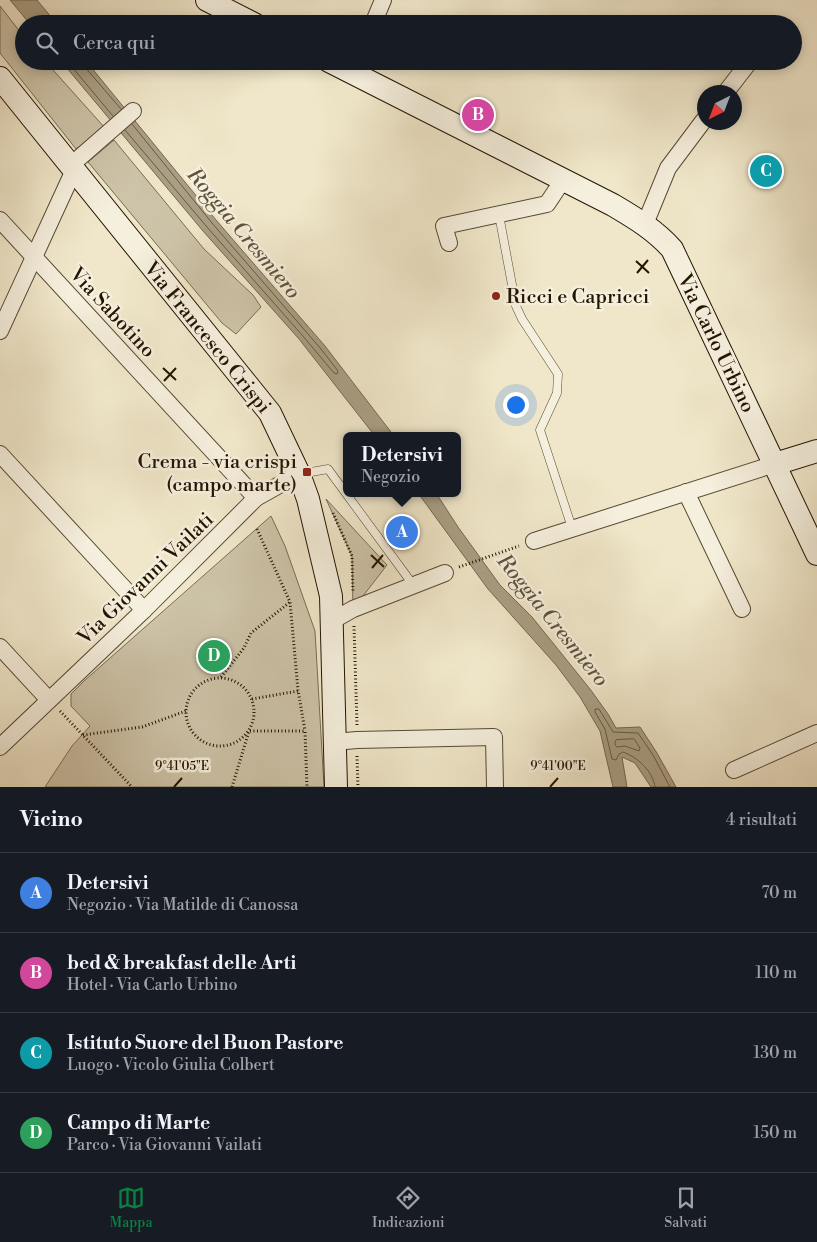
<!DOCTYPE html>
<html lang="it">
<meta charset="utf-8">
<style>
body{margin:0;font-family:"Libre Bodoni",serif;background:#242831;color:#f1f3f6}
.compass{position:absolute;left:697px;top:85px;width:45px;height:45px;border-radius:50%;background:#171b24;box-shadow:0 2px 12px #0003;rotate:222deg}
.you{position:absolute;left:515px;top:404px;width:18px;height:18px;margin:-12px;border:4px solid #fff;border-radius:50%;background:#1a73e8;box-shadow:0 0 0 8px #1a73e833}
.badge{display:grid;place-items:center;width:32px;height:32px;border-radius:50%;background:#0b8043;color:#fff;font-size:16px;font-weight:700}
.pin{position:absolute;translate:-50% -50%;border:2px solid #fff;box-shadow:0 1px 5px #0006}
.popup{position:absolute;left:343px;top:432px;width:118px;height:65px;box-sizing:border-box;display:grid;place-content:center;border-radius:8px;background:#171b24;filter:drop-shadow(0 1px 4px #0005);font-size:16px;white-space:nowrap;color:#9ea1a6}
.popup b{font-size:19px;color:#f1f3f6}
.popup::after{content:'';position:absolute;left:50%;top:100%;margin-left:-10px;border:10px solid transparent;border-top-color:#171b24}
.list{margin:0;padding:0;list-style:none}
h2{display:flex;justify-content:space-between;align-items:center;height:65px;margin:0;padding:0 20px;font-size:21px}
h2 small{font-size:16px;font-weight:400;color:#9ea1a6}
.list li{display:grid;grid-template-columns:32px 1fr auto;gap:15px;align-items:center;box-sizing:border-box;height:80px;padding:0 20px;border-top:1px solid #363941}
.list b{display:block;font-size:19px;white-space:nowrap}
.list p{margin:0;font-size:16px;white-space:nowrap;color:#9ea1a6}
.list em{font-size:16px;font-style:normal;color:#9ea1a6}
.icon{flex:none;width:28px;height:28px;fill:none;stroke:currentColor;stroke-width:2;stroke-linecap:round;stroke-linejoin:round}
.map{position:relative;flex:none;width:817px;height:787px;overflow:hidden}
.search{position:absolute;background:#171b24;box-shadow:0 2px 12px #0003;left:15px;right:15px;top:15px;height:55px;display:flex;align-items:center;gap:12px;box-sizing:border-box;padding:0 18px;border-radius:28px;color:#9ea1a6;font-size:19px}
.sheet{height:385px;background:#171b24}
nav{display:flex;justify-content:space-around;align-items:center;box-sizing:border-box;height:70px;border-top:1px solid #363941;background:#171b24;font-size:14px;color:#9ea1a6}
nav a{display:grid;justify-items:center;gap:2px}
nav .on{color:#0b8043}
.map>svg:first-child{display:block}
.green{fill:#cdc3a8;stroke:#786c54}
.water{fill:#aa9f85;stroke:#746750}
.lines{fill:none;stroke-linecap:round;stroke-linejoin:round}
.shore{stroke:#665a42;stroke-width:1}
.lane-casing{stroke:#564932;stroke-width:9}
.street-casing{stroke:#564932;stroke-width:18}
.secondary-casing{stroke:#231400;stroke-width:24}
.path{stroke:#231400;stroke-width:3;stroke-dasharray:1 2.5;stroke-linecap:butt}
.lane{stroke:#f5efdd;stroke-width:8}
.street{stroke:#f5efdd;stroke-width:16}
.secondary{stroke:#f5efdd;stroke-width:22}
.ticks{fill:none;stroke:#231400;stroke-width:2}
.poi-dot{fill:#8f2418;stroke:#f5efdd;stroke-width:2}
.labels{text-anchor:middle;stroke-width:5;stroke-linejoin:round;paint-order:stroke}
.poi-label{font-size:20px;fill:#231400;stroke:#f5efdd;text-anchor:start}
.street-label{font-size:20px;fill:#231400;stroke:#f5efdd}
.water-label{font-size:21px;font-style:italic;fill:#60533c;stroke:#f5efdd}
.ticks-label{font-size:12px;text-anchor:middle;fill:#231400;stroke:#f5efdd;stroke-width:5;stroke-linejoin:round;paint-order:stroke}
</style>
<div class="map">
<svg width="817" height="787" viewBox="0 0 817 787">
<rect width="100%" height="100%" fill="#f0e7ca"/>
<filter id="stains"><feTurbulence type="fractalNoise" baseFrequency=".004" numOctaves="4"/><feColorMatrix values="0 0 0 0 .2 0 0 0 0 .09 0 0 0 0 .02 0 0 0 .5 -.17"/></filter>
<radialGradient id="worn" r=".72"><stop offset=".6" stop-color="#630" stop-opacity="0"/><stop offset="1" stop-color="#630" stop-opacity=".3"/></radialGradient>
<g class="green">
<path d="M0,6L24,37V61H45L105,128L76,149L0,53Z"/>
<path d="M114,140L204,249L253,295L261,307L236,334L222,323L88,162Z"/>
<path d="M326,499L387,565L353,609L352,556Z"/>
<path d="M271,516L285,546L315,631L324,787H45L72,746L90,726L71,706V694L84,681Z"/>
</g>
<g class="water">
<path d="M10,0H37L57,24H30Z"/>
<path d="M61,61H86L216,220L325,346L394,436H375L299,339L203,231Z"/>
<path d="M418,493H436L458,527L500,585L532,617L590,689L608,714L616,728L640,727L657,753L676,787H651L635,763L622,757L627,787H613L600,731L580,697L556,665L488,589Z"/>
</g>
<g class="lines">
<g class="shore">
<path d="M67,61L113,116"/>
<path d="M83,61L84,66L121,109"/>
<path d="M125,130L207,227L302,335L334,373L337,374L338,371L321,349L212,223L132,124"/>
<path d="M634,739L640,748L639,751L625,746L617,747L615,745V742L616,740Z"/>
<path d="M655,787C653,771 637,757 623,752L619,754L616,760L612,759L605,729L595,712V709H599L613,732L638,733L653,755L670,787"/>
</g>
<g class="lane-casing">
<g id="lane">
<path d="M499,215L516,306L522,319L558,374L557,393L540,430L572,528"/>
<path d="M300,474L328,469L414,586"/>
</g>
</g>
<g class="street-casing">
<g id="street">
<path d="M373,24L383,0"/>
<path d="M726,92L750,61"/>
<path d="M70,166L133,111"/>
<path d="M0,220L256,498"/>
<path d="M645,224L668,168L704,120"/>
<path d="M449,243L444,226L547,204L563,180"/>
<path d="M0,331L74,170"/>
<path d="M0,454L144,610"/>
<path d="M686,492L742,609"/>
<path d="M534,541L775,464"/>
<path d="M332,621L353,609L445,573"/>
<path d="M0,647L49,700"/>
<path d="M334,742L357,740L494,737L495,787"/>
<path d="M0,747L144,610L256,498L299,474"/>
<path d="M734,770L817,733"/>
</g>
</g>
<g class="secondary-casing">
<g id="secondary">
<path d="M207,0L254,24"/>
<path d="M329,61L613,205C635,218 655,230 672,249L817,554"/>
<path d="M0,78L270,413L299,474L308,499L331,596L336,787"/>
<path d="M775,464L817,451"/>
</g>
</g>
<g class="path">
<path d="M333,513L352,556L353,593"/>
<path d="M257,529L290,602L298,690L305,731"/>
<path d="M459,567L519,546"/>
<path d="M354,626L357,725"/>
<path d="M221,677L244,648L251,633L290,602"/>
<circle cx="220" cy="712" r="34"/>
<path d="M252,699L298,691"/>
<path d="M60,711L132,787"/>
<path d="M83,735L142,727L186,711"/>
<path d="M357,756L358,787"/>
<path d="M232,787L249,731H305L307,787"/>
</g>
<use href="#lane" class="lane"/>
<use href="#street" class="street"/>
<use href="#secondary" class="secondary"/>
</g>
<path class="ticks" d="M636,261L649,273M637,273L648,260M163,368L176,380M164,381L176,368M371,555L384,567M372,568L383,555M174,787L182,778M550,787L558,778"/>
<g class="poi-dot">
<circle cx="496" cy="296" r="5"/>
<rect x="302" y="467" width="10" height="10" rx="2.5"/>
</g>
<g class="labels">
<g class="poi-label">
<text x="506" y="303">Ricci e Capricci</text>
<text x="297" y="468" text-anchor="end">Crema - via crispi<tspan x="297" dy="23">(campo marte)</tspan></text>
</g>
<g class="street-label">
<text transform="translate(113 312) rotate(47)" y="7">Via Sabotino</text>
<text transform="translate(208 337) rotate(51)" y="7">Via Francesco Crispi</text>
<text transform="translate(717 343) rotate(64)" y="7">Via Carlo Urbino</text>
<text transform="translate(145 578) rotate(-44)" y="7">Via Giovanni Vailati</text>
</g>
<g class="water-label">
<text transform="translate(244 233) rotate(50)" y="7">Roggia Cresmiero</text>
<text transform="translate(553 620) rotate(51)" y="7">Roggia Cresmiero</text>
</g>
</g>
<g class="ticks-label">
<text x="182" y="770">9°41'05"E</text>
<text x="558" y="770">9°41'00"E</text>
</g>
<rect width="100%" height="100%" filter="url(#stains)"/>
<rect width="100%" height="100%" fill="url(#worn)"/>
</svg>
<svg class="compass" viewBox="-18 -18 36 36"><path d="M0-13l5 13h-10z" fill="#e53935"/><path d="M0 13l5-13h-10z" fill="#9ea1a6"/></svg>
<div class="you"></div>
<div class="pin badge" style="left:402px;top:532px;background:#3f7fe0">A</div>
<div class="popup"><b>Detersivi</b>Negozio</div>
<div class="pin badge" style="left:478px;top:115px;background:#d1479c">B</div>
<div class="pin badge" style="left:766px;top:171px;background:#0f9aa8">C</div>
<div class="pin badge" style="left:214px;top:656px;background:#2e9e5b">D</div>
<div class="search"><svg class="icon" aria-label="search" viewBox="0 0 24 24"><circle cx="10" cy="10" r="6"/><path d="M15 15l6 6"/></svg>Cerca qui</div>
</div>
<section class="sheet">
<h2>Vicino<small>4 risultati</small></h2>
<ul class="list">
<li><span class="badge" style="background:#3f7fe0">A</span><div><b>Detersivi</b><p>Negozio · Via Matilde di Canossa</p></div><em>70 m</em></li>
<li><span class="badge" style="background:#d1479c">B</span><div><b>bed &amp; breakfast delle Arti</b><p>Hotel · Via Carlo Urbino</p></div><em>110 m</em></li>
<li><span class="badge" style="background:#0f9aa8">C</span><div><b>Istituto Suore del Buon Pastore</b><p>Luogo · Vicolo Giulia Colbert</p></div><em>130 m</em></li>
<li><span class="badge" style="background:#2e9e5b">D</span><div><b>Campo di Marte</b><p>Parco · Via Giovanni Vailati</p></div><em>150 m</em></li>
</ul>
</section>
<nav>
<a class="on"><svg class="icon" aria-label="map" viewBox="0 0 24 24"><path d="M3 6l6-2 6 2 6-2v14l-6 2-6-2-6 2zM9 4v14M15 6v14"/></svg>Mappa</a>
<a><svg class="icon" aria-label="directions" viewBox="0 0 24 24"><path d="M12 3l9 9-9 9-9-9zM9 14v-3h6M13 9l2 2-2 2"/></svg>Indicazioni</a>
<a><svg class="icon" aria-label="saved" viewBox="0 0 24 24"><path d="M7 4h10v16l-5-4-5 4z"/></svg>Salvati</a>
</nav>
